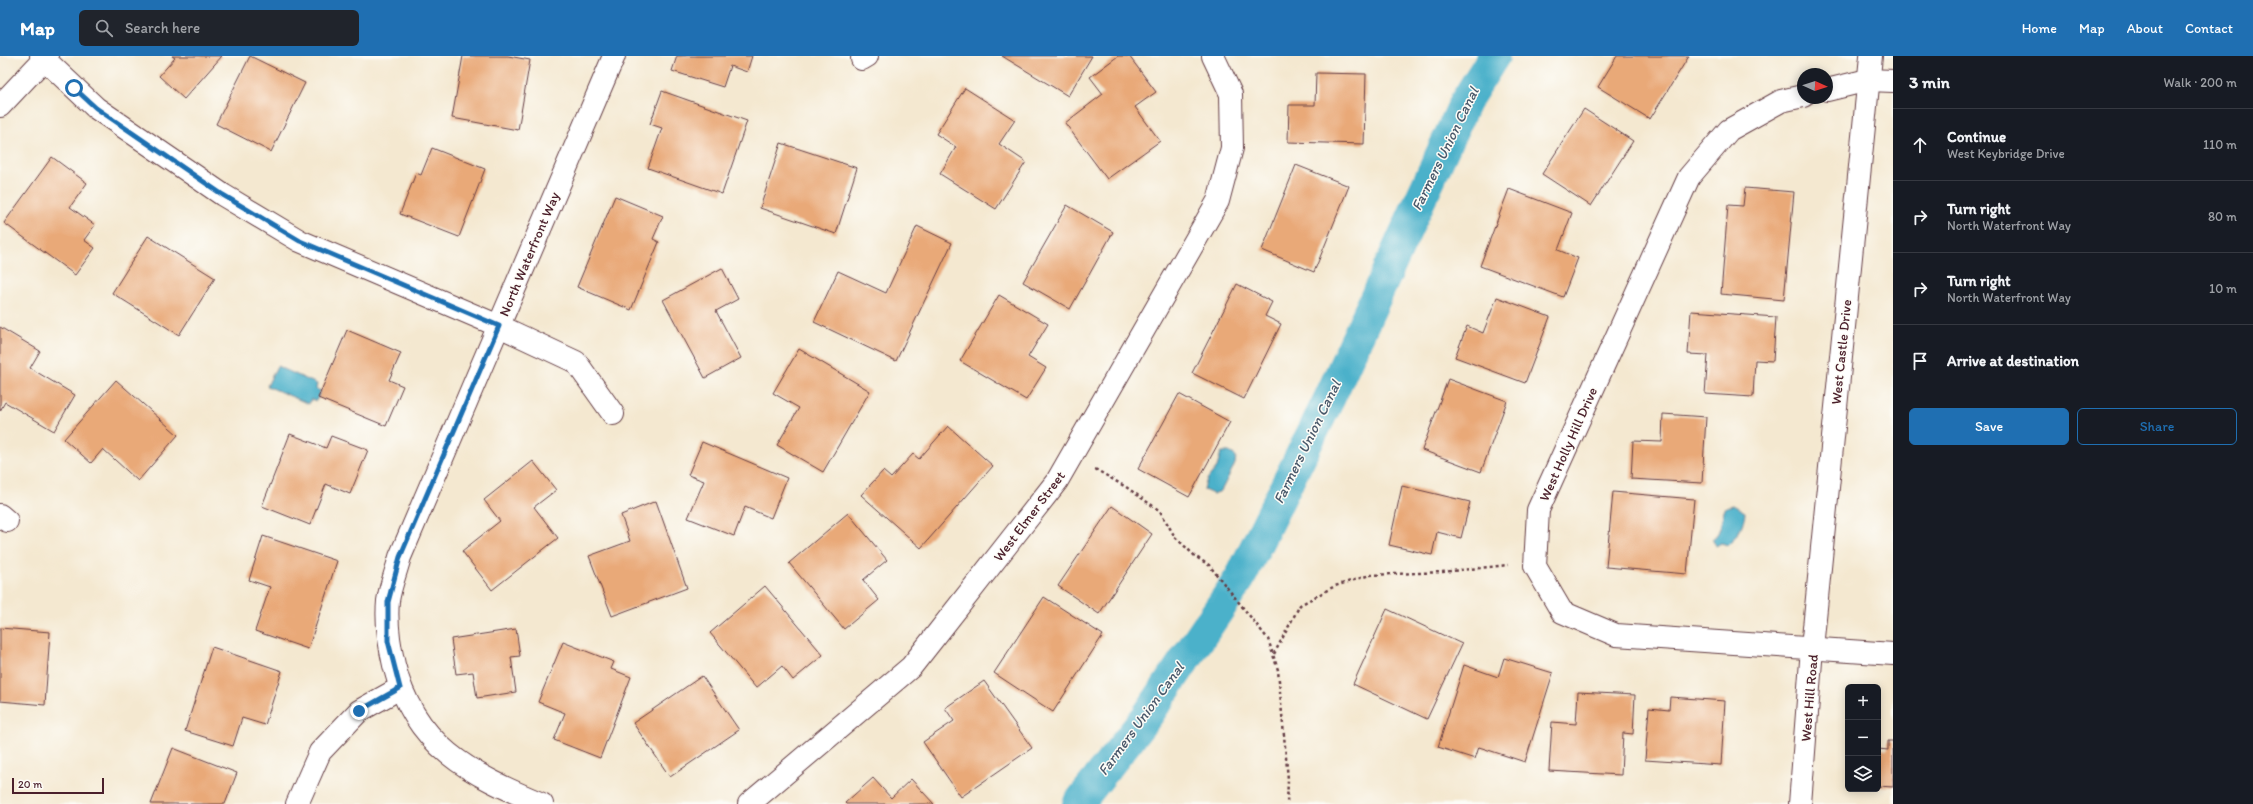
<!DOCTYPE html>
<meta charset="utf-8">
<style>
body{margin:0;font-family:Itim,sans-serif;background:#20242c;color:#f1f3f6}
.controls{position:absolute;right:12px;bottom:12px;display:grid;overflow:hidden;border-radius:6px;box-shadow:0 2px 10px #0003}
.controls button{width:36px;height:36px;display:grid;place-items:center;padding:0;border:0;border-bottom:1px solid #363941;background:#171b24;color:#f1f3f6;font:20px sans-serif}
.compass{position:absolute;left:1797px;top:12px;width:36px;height:36px;border-radius:50%;background:#171b24;box-shadow:0 2px 10px #0003;rotate:93deg}
.scale{position:absolute;left:12px;bottom:10px;width:92px;box-sizing:border-box;padding-left:4px;border:2px solid #4a1f2b;border-top:0;font-size:11px;line-height:14px;white-space:nowrap;color:#4a1f2b;-webkit-text-stroke:3px #fdfcf7;paint-order:stroke}
.stop{position:absolute;width:12px;height:12px;margin:-9px;border:3px solid #1f6fb2;border-radius:50%;background:#fff}
.stop.end{background:#1f6fb2;border-color:#fff;box-shadow:0 1px 4px #0008}
.list{margin:0;padding:0;list-style:none}
h2{display:flex;justify-content:space-between;align-items:center;height:52px;margin:0;padding:0 16px;font-size:17px}
h2 small{font-size:13px;font-weight:400;color:#9ea1a6}
.list li{display:grid;grid-template-columns:26px 1fr auto;gap:12px;align-items:center;box-sizing:border-box;height:72px;padding:0 16px;border-top:1px solid #363941}
.list b{display:block;font-size:15px;white-space:nowrap}
.list p{margin:0;font-size:13px;white-space:nowrap;color:#9ea1a6}
.list em{font-size:13px;font-style:normal;color:#9ea1a6}
.actions{display:flex;gap:8px;padding:12px 16px}
.actions a{flex:1;padding:9px 0;border:1px solid #1f6fb2;border-radius:6px;text-align:center;font-size:14px;color:#1f6fb2}
.actions .main{background:#1f6fb2;color:#fff}
.icon{flex:none;width:22px;height:22px;fill:none;stroke:currentColor;stroke-width:2;stroke-linecap:round;stroke-linejoin:round}
.map{position:relative;flex:none;width:1893px;height:748px;overflow:hidden}
header{display:flex;align-items:center;gap:24px;box-sizing:border-box;height:56px;padding:0 20px;background:#1f6fb2;color:#fff}
header strong{font-size:19px}
nav{display:flex;gap:22px;margin-inline-start:auto;font-size:14px}
.search{width:280px;height:36px;background:#20242c;display:flex;align-items:center;gap:10px;box-sizing:border-box;padding:0 14px;border-radius:6px;color:#9ea1a6;font-size:15px}
main{display:flex}
aside{flex:1;background:#171b24}
.map>svg:first-child{display:block}
.water{fill:#4bb1ca;stroke:#4a687a}
.lines{fill:none;stroke-linecap:round;stroke-linejoin:round}
.canal{stroke:#4bb1ca;stroke-width:32}
.building{fill:#e9a978}
.minor-casing{stroke:#643d44;stroke-width:24}
.path{stroke:#643d44;stroke-width:2.5;stroke-dasharray:3 3;stroke-linecap:butt}
.minor{stroke:#fff;stroke-width:22}
.route{stroke:#1f6fb2;stroke-width:5}
.labels{text-anchor:middle;stroke-width:3;stroke-linejoin:round;paint-order:stroke}
.street-label{font-size:14px;fill:#4a1f2b;stroke:#fdfcf7}
.water-label{font-size:15px;font-style:italic;fill:#4a596b;stroke:#fdfcf7}
</style>
<header>
<strong>Map</strong>
<div class="search"><svg class="icon" aria-label="search" viewBox="0 0 24 24"><circle cx="10" cy="10" r="6"/><path d="M15 15l6 6"/></svg>Search here</div>
<nav><a>Home</a><a>Map</a><a>About</a><a>Contact</a></nav>
</header>
<main>
<div class="map">
<svg width="1893" height="748" viewBox="0 0 1893 748">
<rect width="100%" height="100%" fill="#fdfcf7"/>
<filter id="ink" filterUnits="userSpaceOnUse"><feTurbulence type="fractalNoise" baseFrequency=".025" numOctaves="2"/><feDisplacementMap in="SourceGraphic" scale="8" xChannelSelector="R" yChannelSelector="G"/><feConvolveMatrix kernelMatrix="1 2 1 2 8 2 1 2 1" color-interpolation-filters="sRGB"/></filter>
<filter id="wash" filterUnits="userSpaceOnUse"><feTurbulence type="fractalNoise" baseFrequency=".012" numOctaves="4" result="noise"/><feDisplacementMap in="SourceGraphic" scale="16" xChannelSelector="R" yChannelSelector="G"/><feGaussianBlur stdDeviation="0.9" result="paint"/><feColorMatrix in="noise" values="0 0 0 0 0 0 0 0 0 0 0 0 0 0 0 0 0 1.4 0 .05"/><feComposite in="paint" operator="in"/></filter>
<g filter="url(#wash)">
<rect width="100%" height="100%" fill="#f4e8d0"/>
<g class="water">
<path d="M277,310L317,328L316,333L321,335L316,345L311,343L309,348L267,330Z"/>
<path d="M1222,396H1229L1236,400L1235,408L1221,435L1213,438L1204,434C1205,423 1211,419 1217,411C1219,406 1219,400 1222,396Z"/>
<path d="M1733,449L1745,456C1745,467 1736,482 1728,489L1721,487L1716,490L1712,483C1723,477 1720,461 1726,451Z"/>
</g>
<g class="lines">
<path class="canal" d="M1078,748L1147,660L1240,522L1329,343L1465,46L1494,0"/>
</g>
<g id="blocks">
<g class="building">
<path d="M172,0H222L184,43L159,20L175,2Z"/>
<path d="M250,0L305,27L271,96L216,68Z"/>
<path d="M463,0H508L530,4L518,74L452,62Z"/>
<path d="M677,0H752L747,16L730,10L723,31L672,15Z"/>
<path d="M1002,0H1092L1068,40Z"/>
<path d="M1118,0H1129L1156,36L1135,51L1160,85L1107,123L1065,67L1103,38L1090,21Z"/>
<path d="M1617,0H1689L1650,63L1598,31Z"/>
<path d="M1316,17L1366,18L1364,88L1288,86L1289,49H1315Z"/>
<path d="M965,32L1015,64L999,88L1026,106L996,153L940,118L956,91L936,78Z"/>
<path d="M662,35L747,65L722,138L648,112L662,72L650,68Z"/>
<path d="M1584,53L1633,85L1591,150L1542,118Z"/>
<path d="M781,87L857,112L836,178L760,152Z"/>
<path d="M432,92L485,113L459,181L400,158L416,117L421,119Z"/>
<path d="M52,101L87,127L70,151L95,169L84,184L95,192L75,219L4,167Z"/>
<path d="M1296,109L1349,130L1314,216L1262,194Z"/>
<path d="M1745,132L1794,136L1784,244L1721,238L1728,149L1743,150Z"/>
<path d="M1509,133L1572,157L1558,194L1578,202L1563,241L1480,210Z"/>
<path d="M615,140L663,160L653,183L659,186L631,254L577,231Z"/>
<path d="M1067,149L1113,176L1070,253L1023,226Z"/>
<path d="M917,170L952,187L896,305L814,266L838,215L886,237Z"/>
<path d="M148,180L215,222L179,279L112,237Z"/>
<path d="M722,212L738,243L716,255L741,302L705,322L663,244Z"/>
<path d="M1237,228L1272,246L1265,260L1281,268L1244,343L1192,317Z"/>
<path d="M999,239L1048,268L1028,301L1046,312L1026,344L960,305Z"/>
<path d="M1497,241L1550,261L1525,327L1455,301L1467,270L1483,277Z"/>
<path d="M1691,255L1776,261L1773,305L1755,304L1753,341L1705,338L1708,299L1688,298Z"/>
<path d="M0,271L40,295L30,312L75,339L54,375L5,346L0,355Z"/>
<path d="M347,274L401,297L389,324L403,330L386,370L318,342Z"/>
<path d="M799,293L870,335L823,416L777,389L799,352L773,337Z"/>
<path d="M1448,323L1507,345L1481,416L1422,394Z"/>
<path d="M116,324L178,379L138,425L103,393L91,407L64,383Z"/>
<path d="M1179,338L1230,366L1189,441L1138,413Z"/>
<path d="M1663,358L1706,361L1702,427L1631,423L1633,385L1662,386Z"/>
<path d="M948,370L993,410L921,492L861,439L883,415L891,422L913,398L919,403Z"/>
<path d="M290,378L326,392L331,380L368,394L350,438L326,428L310,469L262,450Z"/>
<path d="M702,386L787,422L771,462L745,451L734,480L688,462L704,425L688,419Z"/>
<path d="M533,405L556,434L534,451L558,482L492,534L462,495L500,465L484,444Z"/>
<path d="M1402,430L1470,446L1461,482L1437,476L1432,499L1389,489Z"/>
<path d="M1613,436L1694,443L1687,518L1606,511Z"/>
<path d="M656,445L687,532L612,560L589,500L630,485L621,459Z"/>
<path d="M1112,450L1152,478L1099,558L1058,530Z"/>
<path d="M848,457L887,504L863,524L879,544L844,573L789,507Z"/>
<path d="M263,480L337,505L308,593L255,575L270,531L249,524Z"/>
<path d="M765,530L823,599L793,624L782,610L756,632L710,577Z"/>
<path d="M1044,541L1103,579L1053,656L994,617Z"/>
<path d="M1387,553L1462,588L1427,663L1353,628Z"/>
<path d="M0,572L50,576L45,649L0,645Z"/>
<path d="M516,573L520,600L511,601L516,636L477,642L473,616L456,618L451,583Z"/>
<path d="M563,586L614,606L611,613L631,621L600,702L554,684L565,657L538,646Z"/>
<path d="M212,591L282,615L265,669L242,662L233,690L185,675Z"/>
<path d="M1504,602L1553,617L1525,706L1479,691L1475,703L1438,691L1464,609L1498,621Z"/>
<path d="M702,620L739,674L670,721L633,667Z"/>
<path d="M984,625L1032,692L961,741L923,686L954,665L945,652Z"/>
<path d="M1578,636L1635,639L1633,678L1623,677L1621,719L1549,715L1552,666L1576,668Z"/>
<path d="M1670,641L1725,645L1721,709L1645,704L1649,652L1669,654Z"/>
<path d="M1888,685H1893V731L1878,730V693L1888,694Z"/>
<path d="M173,692L237,717L225,748H151Z"/>
<path d="M873,722L891,742L911,723L934,748H846L845,747Z"/>
</g>
</g>
</g>
<g filter="url(#ink)">
<use href="#blocks" fill-opacity="0" stroke="#643d44" stroke-width="1"/>
<g class="lines">
<g class="minor-casing">
<g id="minor">
<path d="M41,0L96,52L223,139L300,185L499,270L576,306L613,358"/>
<path d="M862,3L867,0"/>
<path d="M1827,34L1868,24L1893,25"/>
<path d="M1803,40L1781,45L1729,74L1689,121L1538,454L1535,510L1562,556L1616,579L1893,598"/>
<path d="M0,50L47,0"/>
<path d="M0,459L7,465"/>
<path d="M297,748L320,696L359,655L400,632"/>
<path d="M542,748C470,718 414,690 394,609C389,588 386,567 388,545C390,531 396,516 400,501L614,0"/>
<path d="M749,748L911,611L1057,425L1218,145L1232,92L1231,38L1213,0"/>
<path d="M1800,748L1812,592L1871,0"/>
</g>
</g>
<g class="path">
<path d="M1095,413L1126,431L1160,455L1175,481L1196,501L1209,509L1268,583L1278,614L1288,723L1287,748"/>
<path d="M1274,598L1300,549L1335,530L1370,519L1442,516L1508,509"/>
</g>
<use href="#minor" class="minor"/>
</g>
</g>
<g class="lines" filter="url(#ink)">
<path class="route" d="M74,32L96,52L223,139L300,185L499,270L400,501L388,546V585L400,632L359,655"/>
</g>
<g class="labels">
<g class="street-label">
<text transform="translate(529 198) rotate(-67)" y="5">North Waterfront Way</text>
<text transform="translate(1841 296) rotate(-84)" y="5">West Castle Drive</text>
<text transform="translate(1568 388) rotate(-66)" y="5">West Holly Hill Drive</text>
<text transform="translate(1029 460) rotate(-53)" y="5">West Elmer Street</text>
<text transform="translate(1809 642) rotate(-85)" y="5">West Hill Road</text>
</g>
<g class="water-label">
<text transform="translate(1445 93) rotate(-64)" y="5">Farmers Union Canal</text>
<text transform="translate(1307 386) rotate(-64)" y="5">Farmers Union Canal</text>
<text transform="translate(1141 663) rotate(-54)" y="5">Farmers Union Canal</text>
</g>
</g>
</svg>
<div class="controls">
<button>+</button>
<button>−</button>
<button><svg class="icon" aria-label="layers" viewBox="0 0 24 24"><path d="M12 4l9 5-9 5-9-5zM3 14l9 5 9-5"/></svg></button>
</div>
<svg class="compass" viewBox="-18 -18 36 36"><path d="M0-13l5 13h-10z" fill="#e53935"/><path d="M0 13l5-13h-10z" fill="#9ea1a6"/></svg>
<div class="scale">20 m</div>
<div class="stop" style="left:74px;top:32px"></div>
<div class="stop end" style="left:359px;top:655px"></div>
</div>
<aside>
<h2>3 min<small>Walk · 200 m</small></h2>
<ul class="list">
<li><svg class="icon" aria-label="ahead" viewBox="0 0 24 24"><path d="M12 20V5M6 11l6-6 6 6"/></svg><div><b>Continue</b><p>West Keybridge Drive</p></div><em>110 m</em></li>
<li><svg class="icon" aria-label="right" viewBox="0 0 24 24"><path d="M7 20v-9h11M14 6l5 5-5 5"/></svg><div><b>Turn right</b><p>North Waterfront Way</p></div><em>80 m</em></li>
<li><svg class="icon" aria-label="right" viewBox="0 0 24 24"><path d="M7 20v-9h11M14 6l5 5-5 5"/></svg><div><b>Turn right</b><p>North Waterfront Way</p></div><em>10 m</em></li>
<li><svg class="icon" aria-label="arrive" viewBox="0 0 24 24"><path d="M6 21V4h12l-3 4 3 4H6"/></svg><div><b>Arrive at destination</b></div></li>
</ul>
<div class="actions"><a class="main">Save</a><a>Share</a></div>
</aside>
</main>
